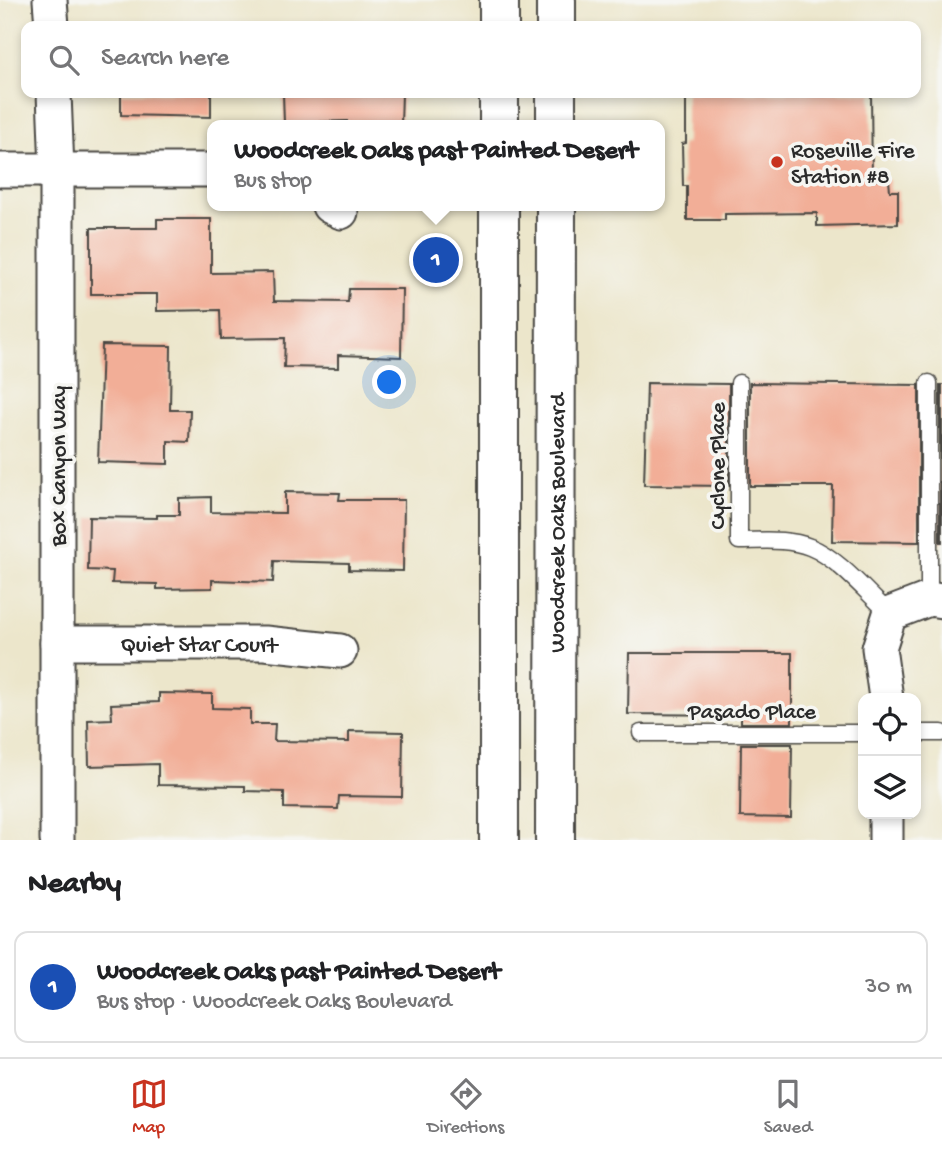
<!DOCTYPE html>
<meta charset="utf-8">
<style>
body{margin:0;font-family:"Gochi Hand",sans-serif;background:#f6f6f6;color:#202124}
.controls{position:absolute;right:21px;bottom:21px;display:grid;overflow:hidden;border-radius:14px;box-shadow:0 4px 10px #0003}
.controls button{width:63px;height:63px;display:grid;place-items:center;padding:0;border:0;border-bottom:2px solid #e0e0e0;background:#fff;color:#202124;font:35px sans-serif}
.you{position:absolute;left:390px;top:383px;width:24px;height:24px;margin:-18px;border:5px solid #fff;border-radius:50%;background:#1a73e8;box-shadow:0 0 0 10px #1a73e833}
.badge{display:grid;place-items:center;width:46px;height:46px;border-radius:50%;background:#c8321e;color:#fff;font-size:23px;font-weight:700}
.pin{position:absolute;translate:-50% -50%;border:4px solid #fff;box-shadow:0 2px 7px #0006}
.popup{position:absolute;left:207px;top:120px;width:458px;height:91px;box-sizing:border-box;display:grid;place-content:center;border-radius:14px;background:#fff;filter:drop-shadow(0 2px 5px #0005);font-size:23px;white-space:nowrap;color:#757577}
.popup b{font-size:26px;color:#202124}
.popup::after{content:'';position:absolute;left:50%;top:100%;margin-left:-14px;border:14px solid transparent;border-top-color:#fff}
.list{margin:0;padding:0;list-style:none}
h2{display:flex;justify-content:space-between;align-items:center;height:91px;margin:0;padding:0 28px;font-size:30px}
h2 small{font-size:23px;font-weight:400;color:#757577}
.list li{display:grid;grid-template-columns:46px 1fr auto;gap:21px;align-items:center;box-sizing:border-box;height:112px;margin:0 14px 14px;padding:0 14px;border:2px solid #e0e0e0;border-radius:14px}
.list b{display:block;font-size:26px;white-space:nowrap}
.list p{margin:0;font-size:23px;white-space:nowrap;color:#757577}
.list em{font-size:23px;font-style:normal;color:#757577}
.icon{flex:none;width:38px;height:38px;fill:none;stroke:currentColor;stroke-width:2;stroke-linecap:round;stroke-linejoin:round}
.map{position:relative;flex:none;width:942px;height:840px;overflow:hidden}
.search{position:absolute;background:#fff;box-shadow:0 4px 10px #0003;left:21px;right:21px;top:21px;height:77px;display:flex;align-items:center;gap:18px;box-sizing:border-box;padding:0 24px;border-radius:14px;color:#757577;font-size:26px}
.sheet{height:217px;background:#fff}
nav{display:flex;justify-content:space-around;align-items:center;box-sizing:border-box;height:98px;border-top:2px solid #e0e0e0;background:#fff;font-size:19px;color:#757577}
nav a{display:grid;justify-items:center;gap:4px}
nav .on{color:#c8321e}
.map>svg:first-child{display:block}
.building{fill:#f2ae97}
.lines{fill:none;stroke-linecap:round;stroke-linejoin:round}
.service-casing{stroke:#484743;stroke-width:19}
.minor-casing{stroke:#484743;stroke-width:37}
.secondary-casing{stroke:#484743;stroke-width:42}
.service{stroke:#fff;stroke-width:16}
.minor{stroke:#fff;stroke-width:33}
.secondary{stroke:#fff;stroke-width:38}
.poi-dot{fill:#c8321e;stroke:#f6f6f2;stroke-width:2.5}
.labels{text-anchor:middle;stroke-width:7;stroke-linejoin:round;paint-order:stroke}
.poi-label{font-size:23px;fill:#2b2b2b;stroke:#f6f6f2;text-anchor:start}
.street-label{font-size:23px;fill:#2b2b2b;stroke:#f6f6f2}
</style>
<div class="map">
<svg width="942" height="840" viewBox="0 0 942 840">
<rect width="100%" height="100%" fill="#f6f6f2"/>
<filter id="ink" filterUnits="userSpaceOnUse"><feTurbulence type="fractalNoise" baseFrequency=".0143" numOctaves="2"/><feDisplacementMap in="SourceGraphic" scale="14" xChannelSelector="R" yChannelSelector="G"/><feConvolveMatrix kernelMatrix="1 2 1 2 8 2 1 2 1" color-interpolation-filters="sRGB"/></filter>
<filter id="wash" filterUnits="userSpaceOnUse"><feTurbulence type="fractalNoise" baseFrequency=".00686" numOctaves="4" result="noise"/><feDisplacementMap in="SourceGraphic" scale="28" xChannelSelector="R" yChannelSelector="G"/><feGaussianBlur stdDeviation="1.57" result="paint"/><feColorMatrix in="noise" values="0 0 0 0 0 0 0 0 0 0 0 0 0 0 0 0 0 1.4 0 .05"/><feComposite in="paint" operator="in"/></filter>
<g filter="url(#wash)">
<rect width="100%" height="100%" fill="#ece6cb"/>
<g id="blocks">
<g class="building">
<path d="M121,93H211V117L121,115Z"/>
<path d="M283,93H402L401,125H347V121L284,123Z"/>
<path d="M686,93H871L872,180H889L890,191H898V224L817,226V213L725,214V220H687V186H683L682,144L686,143Z"/>
<path d="M157,219H211V273L273,272L274,301L348,302L349,289H402L401,357L338,355V368L284,367L285,338L221,339L220,310L157,311V294H91V228H157Z"/>
<path d="M102,345L171,346L170,410H190L189,442L168,441V464L98,462Z"/>
<path d="M647,383L729,384V486L644,485Z"/>
<path d="M750,383L919,385V542L832,541L833,486H750Z"/>
<rect x="940" y="385" width="2" height="157"/>
<path d="M285,492L340,493L339,500H404L403,571L349,570V563L274,561L273,582L212,580V588L157,589V584L112,583L113,571L88,570L89,517L157,518V515H179V498L211,497V512L285,513Z"/>
<path d="M629,653H792V723H741V715L628,714Z"/>
<path d="M159,693L212,694V708L250,709V724H275L274,741L349,742V731L403,732L402,797L339,796L338,809L284,808V792L245,791V786L158,785V764L89,766L88,720L112,719L111,704L159,702Z"/>
<path d="M741,744H792L791,818L740,817Z"/>
</g>
</g>
</g>
<g filter="url(#ink)">
<use href="#blocks" fill-opacity="0" stroke="#484743" stroke-width="2"/>
<g class="lines">
<g class="service-casing">
<g id="service">
<path d="M739,383V541C762,541 788,538 810,547C838,558 867,593 890,614"/>
<path d="M929,383V599"/>
<path d="M641,733H863"/>
<path d="M916,733H942"/>
</g>
</g>
<g class="minor-casing">
<g id="minor">
<path d="M50,0L52,26"/>
<path d="M54,93L57,170V840"/>
<path d="M0,170H212"/>
<path d="M329,206L341,212"/>
<path id="s1" d="M57,643H265L340,651"/>
<path d="M886,698L879,648L890,614L929,599L942,601"/>
<path d="M886,814V840"/>
</g>
</g>
<g class="secondary-casing">
<g id="secondary">
<path d="M499,0V26"/>
<path d="M556,26V0"/>
<path d="M499,93V125"/>
<path d="M556,125V93"/>
<path d="M499,206V840"/>
<path id="s2" d="M555,840L556,206"/>
</g>
</g>
<use href="#service" class="service"/>
<use href="#minor" class="minor"/>
<use href="#secondary" class="secondary"/>
</g>
</g>
<circle class="poi-dot" cx="777" cy="162" r="7"/>
<g class="labels">
<g class="poi-label">
<text x="791" y="157">Roseville Fire<tspan x="791" dy="26">Station #8</tspan></text>
</g>
<g class="street-label">
<text transform="translate(57 466) rotate(-90)" y="8">Box Canyon Way</text>
<text transform="translate(716 466) rotate(-90)" y="8">Cyclone Place</text>
<text dy="8" stroke="none"><textPath href="#s2" startOffset="317">Woodcreek Oaks Boulevard</textPath></text>
<text dy="8" stroke="none"><textPath href="#s1" startOffset="142">Quiet Star Court</textPath></text>
<text x="752" y="718">Pasado Place</text>
</g>
</g>
</svg>
<div class="controls">
<button><svg class="icon" aria-label="locate" viewBox="0 0 24 24"><circle cx="12" cy="12" r="6"/><path d="M12 2v4M12 18v4M2 12h4M18 12h4"/></svg></button>
<button><svg class="icon" aria-label="layers" viewBox="0 0 24 24"><path d="M12 4l9 5-9 5-9-5zM3 14l9 5 9-5"/></svg></button>
</div>
<div class="you"></div>
<div class="pin badge" style="left:436px;top:260px;background:#1a4fb4">1</div>
<div class="popup"><b>Woodcreek Oaks past Painted Desert</b>Bus stop</div>
<div class="search"><svg class="icon" aria-label="search" viewBox="0 0 24 24"><circle cx="10" cy="10" r="6"/><path d="M15 15l6 6"/></svg>Search here</div>
</div>
<section class="sheet">
<h2>Nearby<small></small></h2>
<ul class="list">
<li><span class="badge" style="background:#1a4fb4">1</span><div><b>Woodcreek Oaks past Painted Desert</b><p>Bus stop · Woodcreek Oaks Boulevard</p></div><em>30 m</em></li>
</ul>
</section>
<nav>
<a class="on"><svg class="icon" aria-label="map" viewBox="0 0 24 24"><path d="M3 6l6-2 6 2 6-2v14l-6 2-6-2-6 2zM9 4v14M15 6v14"/></svg>Map</a>
<a><svg class="icon" aria-label="directions" viewBox="0 0 24 24"><path d="M12 3l9 9-9 9-9-9zM9 14v-3h6M13 9l2 2-2 2"/></svg>Directions</a>
<a><svg class="icon" aria-label="saved" viewBox="0 0 24 24"><path d="M7 4h10v16l-5-4-5 4z"/></svg>Saved</a>
</nav>
